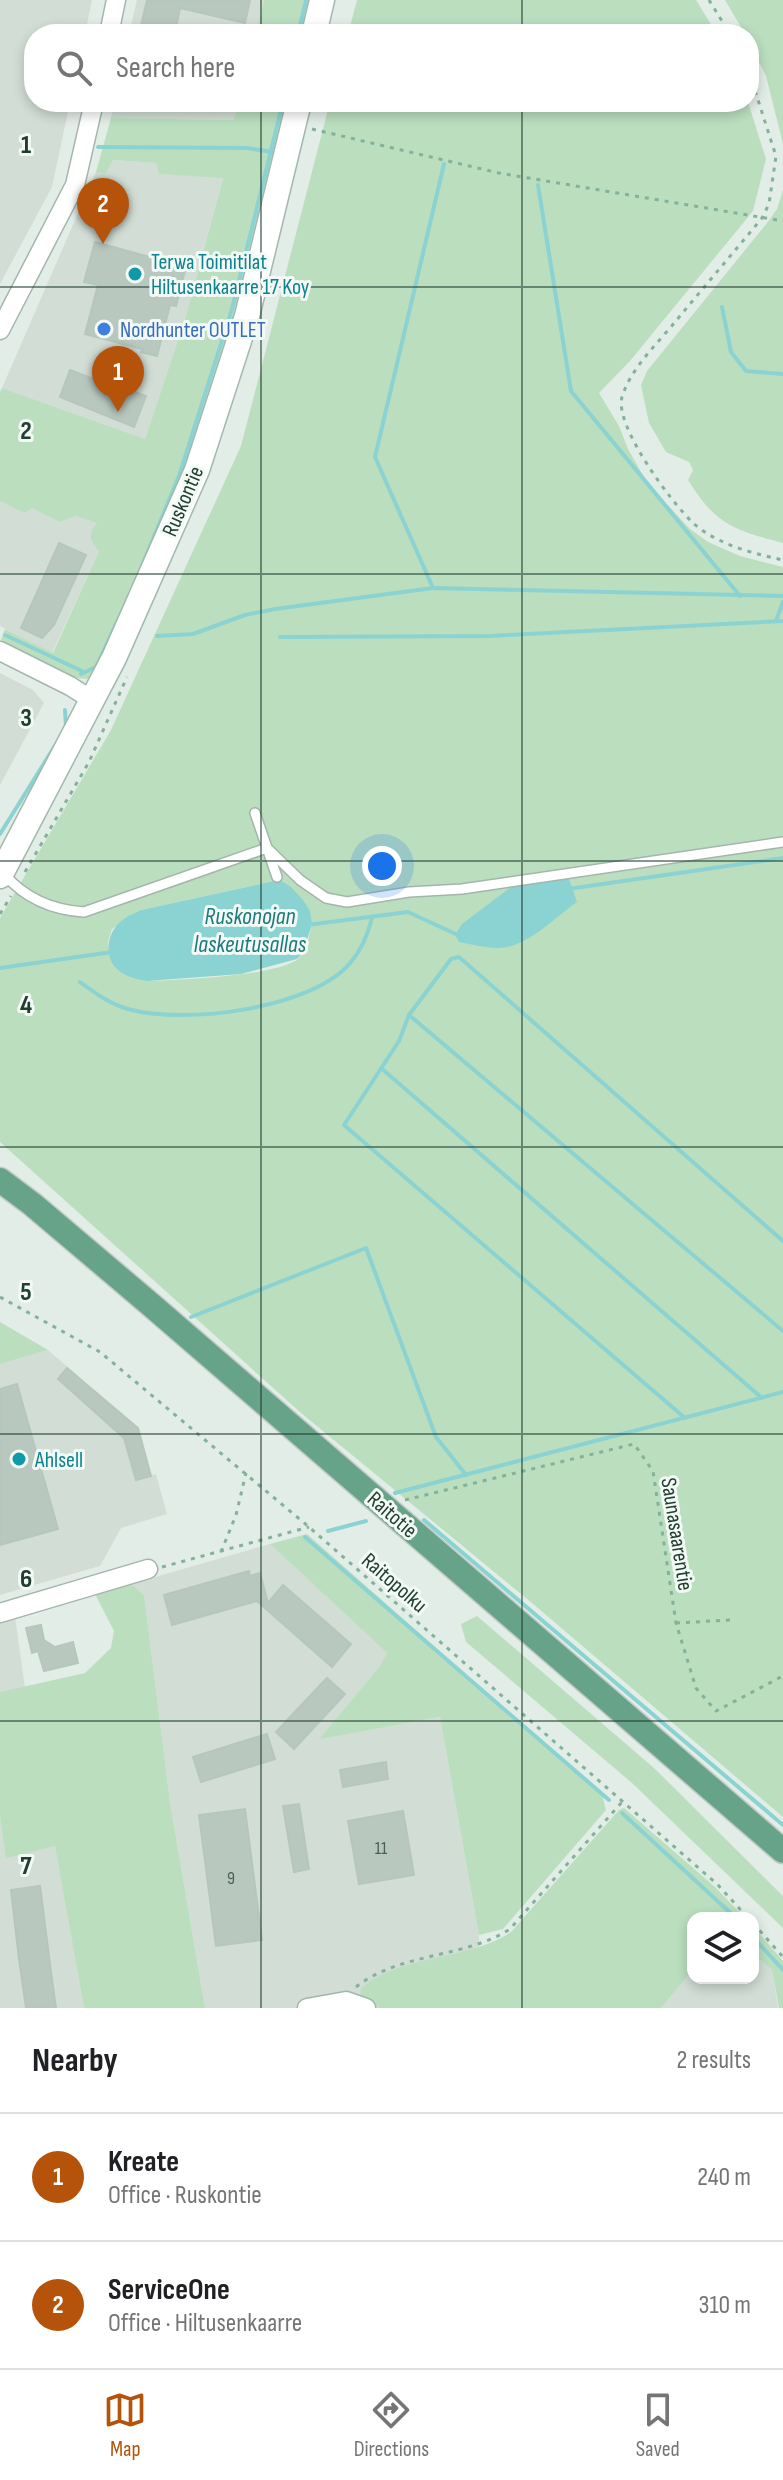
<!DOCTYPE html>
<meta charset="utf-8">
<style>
body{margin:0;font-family:"Sofia Sans Condensed",sans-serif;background:#f6f6f6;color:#202124}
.controls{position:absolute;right:24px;bottom:24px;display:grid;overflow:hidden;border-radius:16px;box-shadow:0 4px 12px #0003}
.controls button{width:72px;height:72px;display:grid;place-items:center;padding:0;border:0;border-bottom:2px solid #e0e0e0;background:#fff;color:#202124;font:40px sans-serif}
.you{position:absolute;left:382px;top:866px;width:28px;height:28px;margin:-20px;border:6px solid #fff;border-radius:50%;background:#1a73e8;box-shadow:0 0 0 12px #1a73e833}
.badge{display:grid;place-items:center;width:52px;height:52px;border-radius:50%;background:#b45309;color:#fff;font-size:26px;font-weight:700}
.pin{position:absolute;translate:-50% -66px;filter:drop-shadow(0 2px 4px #0008)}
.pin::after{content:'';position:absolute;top:42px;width:28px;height:24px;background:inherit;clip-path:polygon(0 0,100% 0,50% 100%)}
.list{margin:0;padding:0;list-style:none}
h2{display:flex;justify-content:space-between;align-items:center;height:104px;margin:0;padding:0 32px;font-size:34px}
h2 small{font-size:26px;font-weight:400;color:#757577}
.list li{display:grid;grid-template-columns:52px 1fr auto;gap:24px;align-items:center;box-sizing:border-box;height:128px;padding:0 32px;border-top:2px solid #e0e0e0}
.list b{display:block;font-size:30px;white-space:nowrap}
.list p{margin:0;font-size:26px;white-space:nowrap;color:#757577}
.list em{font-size:26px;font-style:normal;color:#757577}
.icon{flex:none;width:44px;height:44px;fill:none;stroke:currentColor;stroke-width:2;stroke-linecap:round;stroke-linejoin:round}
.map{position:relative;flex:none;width:783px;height:2008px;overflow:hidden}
.search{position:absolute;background:#fff;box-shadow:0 4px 12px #0003;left:24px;right:24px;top:24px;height:88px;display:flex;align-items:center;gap:20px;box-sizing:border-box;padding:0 28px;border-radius:32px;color:#757577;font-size:30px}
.sheet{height:360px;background:#fff}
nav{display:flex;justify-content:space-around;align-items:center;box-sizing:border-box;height:112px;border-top:2px solid #e0e0e0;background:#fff;font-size:22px;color:#757577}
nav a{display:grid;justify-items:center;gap:4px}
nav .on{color:#b45309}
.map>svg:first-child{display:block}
.built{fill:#d1ddd5}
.green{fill:#bbdebf;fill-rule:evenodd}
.water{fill:#8ad3d2}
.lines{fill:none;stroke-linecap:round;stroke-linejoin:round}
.stream{stroke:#8ad3d2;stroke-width:4}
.building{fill:#b8c8bf;stroke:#b5c7bc;stroke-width:2}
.lane-casing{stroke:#a5b5ad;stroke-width:12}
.street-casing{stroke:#a5b5ad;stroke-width:21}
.secondary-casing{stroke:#a1b9ad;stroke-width:27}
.primary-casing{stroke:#c1c9c6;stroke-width:27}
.path{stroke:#83b19b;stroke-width:3;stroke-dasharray:4 6;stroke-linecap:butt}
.lane{stroke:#fff;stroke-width:9}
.street{stroke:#fff;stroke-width:18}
.secondary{stroke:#fff;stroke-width:24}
.primary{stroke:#67a389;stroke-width:24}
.grid{fill:none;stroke:#223e32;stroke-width:2;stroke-opacity:0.55}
.culture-dot{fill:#0f9aa8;stroke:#f3f9f5;stroke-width:3}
.shop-dot{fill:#3f7fe0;stroke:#f3f9f5;stroke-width:3}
.labels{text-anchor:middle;stroke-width:6;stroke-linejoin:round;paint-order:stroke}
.number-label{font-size:18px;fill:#486055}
.culture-label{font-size:22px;fill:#0d838f;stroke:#f3f9f5;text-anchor:start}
.shop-label{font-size:22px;fill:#366cbe;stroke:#f3f9f5;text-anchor:start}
.street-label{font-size:22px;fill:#223e32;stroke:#f3f9f5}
.water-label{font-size:24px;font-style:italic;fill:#1b7b7c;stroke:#f3f9f5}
.grid-label{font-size:26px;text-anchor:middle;font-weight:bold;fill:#223e32;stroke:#f3f9f5;stroke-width:6;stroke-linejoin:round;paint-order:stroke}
</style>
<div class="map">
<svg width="783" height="2008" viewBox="0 0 783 2008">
<rect width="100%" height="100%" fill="#e3ede7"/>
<g class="built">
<path d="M0,0H92L85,34H34V102H70L52,187L0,284Z"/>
<path d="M137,0H264L256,34H129Z"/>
<path d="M114,102H239L235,120L111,118Z"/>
<path d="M113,160L156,163L159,174L223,177L186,316L145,439L2,388L96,172L106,173Z"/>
<path d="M0,501L24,513L31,507L59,522L76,516L98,523L94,544L99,551L52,653L0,626Z"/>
<path d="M0,673L33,690L44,703L0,785Z"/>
<path d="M48,1350L138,1428L151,1475L156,1474L167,1514L121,1528L100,1566L0,1595V1364Z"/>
<path d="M270,1544L387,1653L379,1667L320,1738L440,1717L479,1935V1949L396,2008H205L170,1802L144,1595L131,1584Z"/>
<path d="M15,1617L25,1688L0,1692V1621Z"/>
<path d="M0,1816L7,1857L55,1845L84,2008H0Z"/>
<path d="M753,1954L772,1970L778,2008H661L693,1970V1978H753Z"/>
</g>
<g class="green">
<path d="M264,0H312L305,34H256Z"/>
<path d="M357,0H696L717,34H348Z"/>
<path d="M725,0H783V144L766,76L749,43V34H745Z"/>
<path d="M239,102H290L238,312L185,476L97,675L89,679L75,678L1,640L5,629L53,653L99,551C90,540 87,535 97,523L76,516L59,522L32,508L24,513L0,501V392L2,388L145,439L186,316L223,178L159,174L156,163L113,160L106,173L96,172L111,118L234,120Z"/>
<path d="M330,102H748L766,159L753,211L630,361L599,393L619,426L628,449L648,484L690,529L708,542L740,556L783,567V1817L532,1603L301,1413L0,1142V918L111,730L241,446ZM274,881L283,882L312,924C309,935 307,951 298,959C277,976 177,980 147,981L109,952L108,942L112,929L141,910Z"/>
<path d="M783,190V543C734,530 716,525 688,480L693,470L689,462L666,452L649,423L641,385L647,371L767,223L777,209Z"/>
<path d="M0,1322L48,1350L0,1364Z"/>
<path d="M307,1534L602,1794L606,1810L503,1929L479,1935L440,1717L319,1739L379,1667L387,1653L270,1544Z"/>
<path d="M131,1584L144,1595L170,1802L205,2008H84L55,1846L6,1858L0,1816V1692L85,1673L111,1648L114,1631L95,1594Z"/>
<path d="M477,1616L654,1768L783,1896V1928L632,1783L466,1642L461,1624Z"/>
<path d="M624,1808L715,1887L745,1918H693V1970L661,2008H380L360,1995L361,1988C400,1954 468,1961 511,1932L619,1810Z"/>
<path d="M753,1926L783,1961V2008H779L772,1970L753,1954Z"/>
</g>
<g class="water">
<path d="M568,876L577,902C557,916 535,939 511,946C497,951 474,945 459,942L455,935L462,924L511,887Z"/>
<path d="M274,881L283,882L291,887L303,900L310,911L312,924L303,953L297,959L241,974L147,981C137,979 125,977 117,969C102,955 108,929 124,919C129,915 136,913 141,910Z"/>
</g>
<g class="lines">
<g class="stream">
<path d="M298,34L306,0"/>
<path d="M98,147L247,148L272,152"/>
<path d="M538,185L571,391L740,596"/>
<path d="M722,307L731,352L746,371L783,374"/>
<path d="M142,566L179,476L232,309L283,102"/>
<path d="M433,588L375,457L444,164"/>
<path d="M776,621L783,602"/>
<path d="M5,635L82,671"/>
<path d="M157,636L193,634L245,615L275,609L433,588L783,596"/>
<path d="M280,637L490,636L783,621"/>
<path d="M81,674L96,667L119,618"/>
<path d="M65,710L66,727"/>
<path d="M0,834L58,741"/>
<path d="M568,889L783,858"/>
<path d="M307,925L408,912L460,936"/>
<path d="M0,968L112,952"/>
<path d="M80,982C95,993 110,1004 128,1009C184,1025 313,1009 351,962C362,949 368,934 372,918"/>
<path d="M409,1015L783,1331"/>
<path d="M381,1068L762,1398"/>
<path d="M191,1317L366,1248L436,1437L466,1475"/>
<path d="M685,1418L344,1125L399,1041L409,1015L451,959L459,957L783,1241"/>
<path d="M395,1493L783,1392"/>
<path d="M424,1520L783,1825"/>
<path d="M328,1531L366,1521"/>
<path d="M305,1537L609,1800"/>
<path d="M622,1813L736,1918"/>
<path d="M753,1937L783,1970"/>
</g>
</g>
<g class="building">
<path d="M147,0H250L245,23L180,8L175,34H139Z"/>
<path d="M95,242L186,267L176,306L170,305L157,356L141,352L142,349L85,334L98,285L84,282Z"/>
<path d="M70,370L132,394L133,391L146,396L134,427L60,397Z"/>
<path d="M59,543L86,555L54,625L42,638L21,628Z"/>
<path d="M67,1368L138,1428L151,1476L136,1480L124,1438L58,1379Z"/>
<path d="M17,1384L58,1529L0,1545V1389Z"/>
<path d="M249,1571L250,1576L260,1573L268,1603L283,1585L351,1644L332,1667L257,1601L172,1625L164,1595Z"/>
<path d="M41,1625L44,1640L55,1647L73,1642L78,1663L44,1671L38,1651L32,1653L26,1628Z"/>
<path d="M327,1678L345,1694L294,1749L276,1732Z"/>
<path d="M267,1734L275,1759L201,1782L193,1757Z"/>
<path d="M386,1762L388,1779L343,1787L340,1770Z"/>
<path d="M299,1804L309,1869L294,1872L283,1806Z"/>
<path d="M245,1809L262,1940L216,1946L199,1815Z"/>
<path d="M403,1811L414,1875L359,1884L348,1821Z"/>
<path d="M40,1886L51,1972L56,2008H26L19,1959L11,1890Z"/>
</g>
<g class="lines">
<g class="lane-casing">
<g id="lane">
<path d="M255,813L277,877"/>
<path d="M5,875C25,898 53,910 84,912L267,848L300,880L326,898L347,902L409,892L462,889L783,842"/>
</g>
</g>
<g class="street-casing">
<g id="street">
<path d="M109,34L116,0"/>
<path d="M0,330L75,185L94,102"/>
<path d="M0,651L70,686L92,700"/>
<path d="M0,1613L148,1569"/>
<path d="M307,2008L346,2001L366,2008"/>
</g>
</g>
<g class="secondary-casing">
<g id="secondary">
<path d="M314,34L322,0"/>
<path d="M0,876L114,658L197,470L247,316L299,102"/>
</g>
</g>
<g class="primary-casing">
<path id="primary" d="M0,1180L32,1204L150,1304L783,1851"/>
</g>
<g class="path">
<path d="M709,0L730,34"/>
<path d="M749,72L776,156L769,204L762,218C733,253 704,287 675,322C657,344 631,368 622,397C614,426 672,503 693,523C718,545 752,553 783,560"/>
<path d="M312,129L499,173L783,221"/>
<path d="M25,872L89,762L127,677"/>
<path d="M0,914L11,896"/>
<path d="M0,1297L100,1352L309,1527L718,1885L748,1918"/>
<path d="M405,1500L634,1444L653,1471L676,1623L696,1688L716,1711L783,1676"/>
<path d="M221,1552L236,1515L246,1473"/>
<path d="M162,1567L309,1527"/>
<path d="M676,1623L730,1620"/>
<path d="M753,1923L783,1957"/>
<path d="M356,1987C400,1952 463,1959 510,1929L622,1802"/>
</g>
<use href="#lane" class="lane"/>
<use href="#street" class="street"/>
<use href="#secondary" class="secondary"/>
<use href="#primary" class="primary"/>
</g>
<path class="grid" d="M261,0V34M522,0V34M261,102V2008M522,102V2008M0,287H783M0,574H783M0,861H783M0,1147H783M0,1434H783M0,1721H783"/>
<g class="culture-dot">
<circle cx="135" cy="274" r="8"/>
<circle cx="19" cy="1459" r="8"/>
</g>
<circle class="shop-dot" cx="104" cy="329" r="8"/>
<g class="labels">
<g class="number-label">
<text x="381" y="1854">11</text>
<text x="231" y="1884">9</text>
</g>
<g class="culture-label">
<text x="151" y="269">Terwa Toimitilat<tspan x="151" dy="25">Hiltusenkaarre 17 Koy</tspan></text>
<text x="35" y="1467">Ahlsell</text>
</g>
<g class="shop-label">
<text x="120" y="337">Nordhunter OUTLET</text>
</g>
<g class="street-label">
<text transform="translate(182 501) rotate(-67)" y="8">Ruskontie</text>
<text transform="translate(393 1514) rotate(41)" y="8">Raitotie</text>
<text transform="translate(678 1534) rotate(81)" y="8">Saunasaarentie</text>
<text transform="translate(395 1582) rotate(41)" y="8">Raitopolku</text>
</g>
<g class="water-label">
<text x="250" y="924">Ruskonojan<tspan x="250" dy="28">laskeutusallas</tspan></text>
</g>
</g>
<g class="grid-label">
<text x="26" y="153">1</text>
<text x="26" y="439">2</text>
<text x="26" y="726">3</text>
<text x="26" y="1013">4</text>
<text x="26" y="1300">5</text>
<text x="26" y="1587">6</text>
<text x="26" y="1874">7</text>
</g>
</svg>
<div class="controls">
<button><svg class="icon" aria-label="layers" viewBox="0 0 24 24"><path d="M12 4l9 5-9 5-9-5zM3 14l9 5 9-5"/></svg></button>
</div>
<div class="you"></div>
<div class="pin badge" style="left:118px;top:412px">1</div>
<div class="pin badge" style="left:103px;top:244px">2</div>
<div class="search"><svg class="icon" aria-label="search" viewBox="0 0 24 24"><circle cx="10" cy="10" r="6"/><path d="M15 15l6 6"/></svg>Search here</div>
</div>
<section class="sheet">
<h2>Nearby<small>2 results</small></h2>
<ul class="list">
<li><span class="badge">1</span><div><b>Kreate</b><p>Office · Ruskontie</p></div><em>240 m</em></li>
<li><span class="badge">2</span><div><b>ServiceOne</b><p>Office · Hiltusenkaarre</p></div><em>310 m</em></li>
</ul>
</section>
<nav>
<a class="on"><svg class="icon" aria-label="map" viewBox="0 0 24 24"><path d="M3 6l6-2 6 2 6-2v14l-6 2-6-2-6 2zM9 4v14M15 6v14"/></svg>Map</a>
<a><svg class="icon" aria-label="directions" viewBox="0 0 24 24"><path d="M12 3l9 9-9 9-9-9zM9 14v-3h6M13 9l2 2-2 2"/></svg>Directions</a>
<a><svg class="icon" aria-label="saved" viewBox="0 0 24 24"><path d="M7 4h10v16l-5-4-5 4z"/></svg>Saved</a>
</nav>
